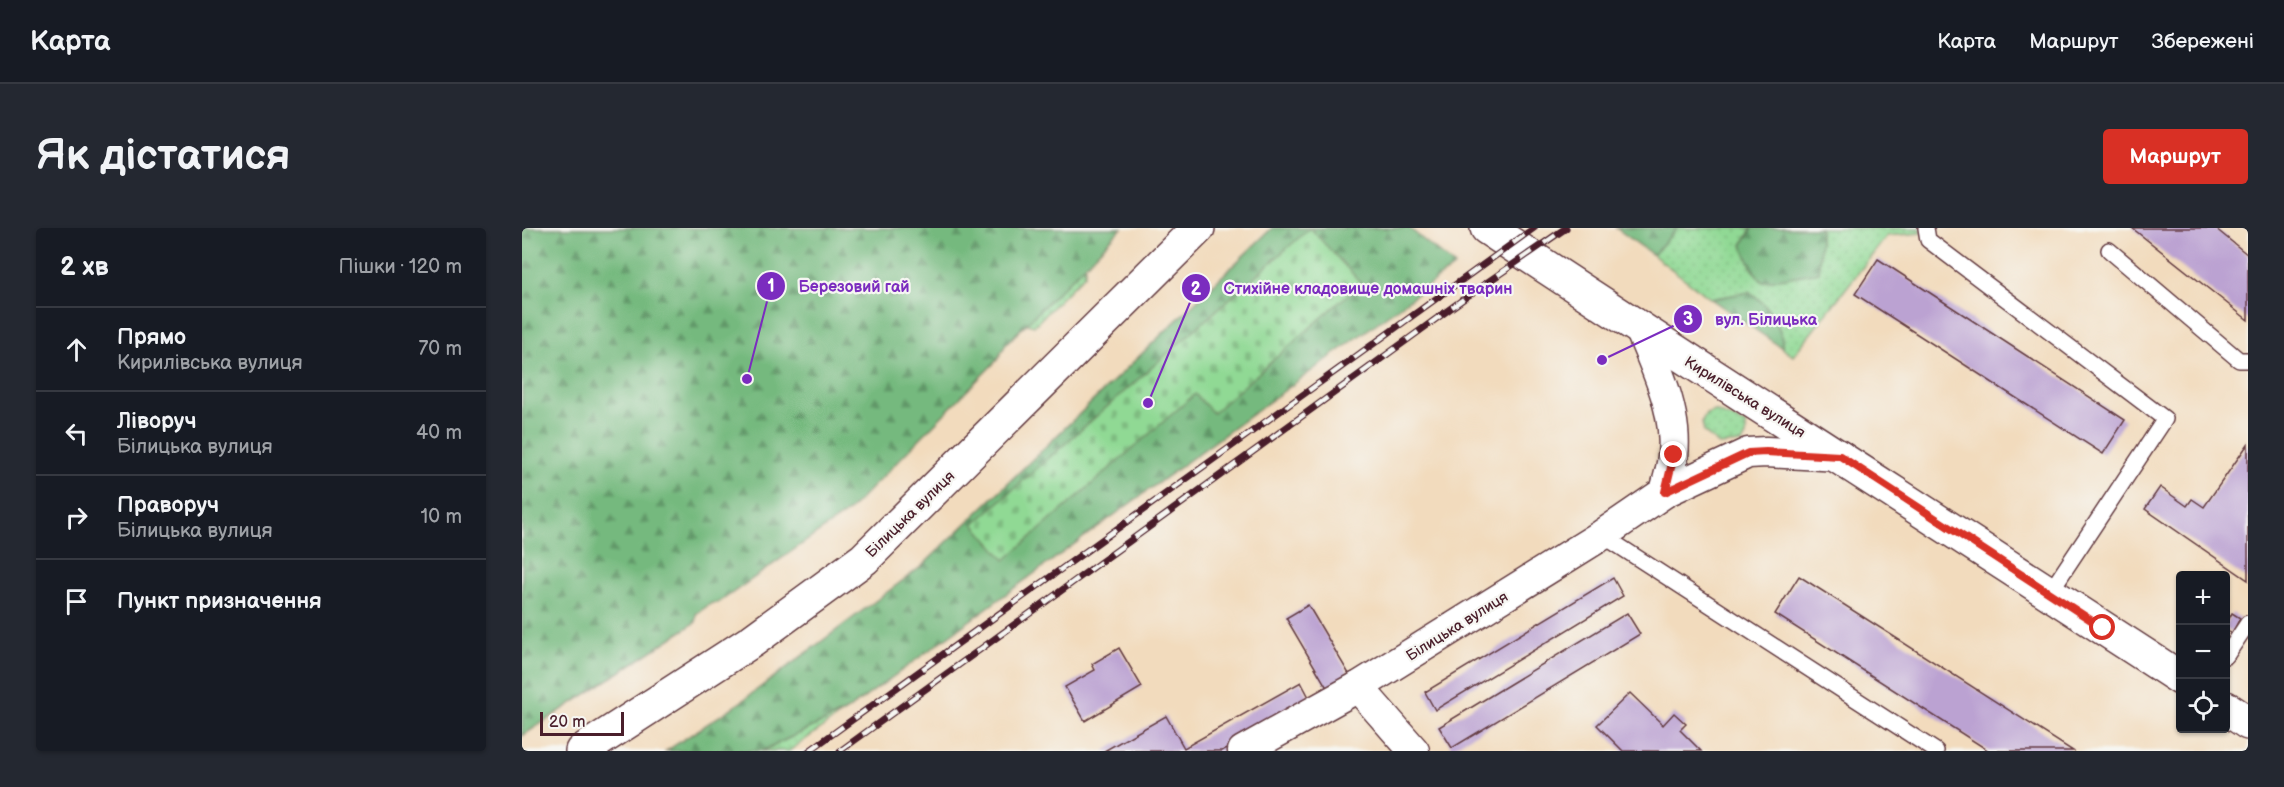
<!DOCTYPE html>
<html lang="uk">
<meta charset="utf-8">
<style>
body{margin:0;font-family:"Balsamiq Sans",sans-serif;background:#242831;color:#f1f3f6}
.controls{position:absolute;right:18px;bottom:18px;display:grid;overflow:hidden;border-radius:6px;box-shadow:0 2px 4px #0004}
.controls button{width:54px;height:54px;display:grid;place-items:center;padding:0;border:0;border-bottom:2px solid #363941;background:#171b24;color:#f1f3f6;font:30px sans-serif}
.scale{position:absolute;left:18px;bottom:15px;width:84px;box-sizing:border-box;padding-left:6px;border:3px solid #4a1f2b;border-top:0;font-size:16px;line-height:21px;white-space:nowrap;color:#4a1f2b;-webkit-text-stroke:4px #f6f6f2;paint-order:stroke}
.stop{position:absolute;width:18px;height:18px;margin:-14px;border:4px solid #d93025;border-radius:50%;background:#fff}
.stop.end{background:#d93025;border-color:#fff;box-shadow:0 2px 6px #0008}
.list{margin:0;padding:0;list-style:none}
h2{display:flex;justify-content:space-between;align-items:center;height:78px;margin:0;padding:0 24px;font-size:26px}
h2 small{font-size:20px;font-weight:400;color:#9ea1a6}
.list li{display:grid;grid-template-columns:39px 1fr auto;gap:18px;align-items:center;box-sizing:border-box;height:84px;padding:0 24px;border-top:2px solid #363941}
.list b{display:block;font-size:22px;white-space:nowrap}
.list p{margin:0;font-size:20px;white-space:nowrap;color:#9ea1a6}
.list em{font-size:20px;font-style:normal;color:#9ea1a6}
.icon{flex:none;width:33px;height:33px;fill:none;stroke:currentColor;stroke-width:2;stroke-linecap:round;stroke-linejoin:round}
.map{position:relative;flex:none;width:1726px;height:523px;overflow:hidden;border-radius:6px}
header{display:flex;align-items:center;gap:36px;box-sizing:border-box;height:84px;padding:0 30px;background:#171b24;border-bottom:2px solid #363941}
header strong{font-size:28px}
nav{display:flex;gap:33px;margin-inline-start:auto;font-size:21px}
.intro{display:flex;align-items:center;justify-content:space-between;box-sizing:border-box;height:144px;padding:0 36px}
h1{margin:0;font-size:42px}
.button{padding:15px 27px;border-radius:6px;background:#d93025;color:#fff;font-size:21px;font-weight:700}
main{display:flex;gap:36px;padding:0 36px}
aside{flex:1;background:#171b24;border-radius:6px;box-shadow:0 2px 4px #0004}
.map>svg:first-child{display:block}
.grass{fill:url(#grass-dots);stroke:#6d7c60;stroke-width:1.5}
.forest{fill:url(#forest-firs);stroke:#5f6c54;stroke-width:1.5}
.cemetery{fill:url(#cemetery-stones);stroke:#6d7c60;stroke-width:1.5}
.building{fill:#bba2d2}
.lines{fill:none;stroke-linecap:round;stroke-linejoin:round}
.service-casing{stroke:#633b41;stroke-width:18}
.minor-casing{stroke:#633b41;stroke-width:33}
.secondary-casing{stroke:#633b41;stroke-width:36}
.service{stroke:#fff;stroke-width:15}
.minor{stroke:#fff;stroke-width:30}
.secondary{stroke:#fff;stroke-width:33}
.rail-casing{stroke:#4a1f2b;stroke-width:7}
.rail{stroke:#f6f6f2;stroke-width:4.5;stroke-dasharray:14;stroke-linecap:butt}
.route{stroke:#d93025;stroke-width:8}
.labels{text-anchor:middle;stroke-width:4.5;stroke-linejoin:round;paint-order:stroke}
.street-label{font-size:15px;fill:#4a1f2b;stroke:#f6f6f2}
.leader{fill:none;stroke:#7b2cbf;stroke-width:2}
.callout-dot{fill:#7b2cbf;stroke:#f6f6f2;stroke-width:2}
.mark-label{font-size:18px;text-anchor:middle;font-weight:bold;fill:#fff}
.callout-label{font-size:16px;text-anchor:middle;font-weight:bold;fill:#7b2cbf;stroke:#f6f6f2;stroke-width:4.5;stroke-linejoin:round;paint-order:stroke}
</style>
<header>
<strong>Карта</strong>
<nav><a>Карта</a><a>Маршрут</a><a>Збережені</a></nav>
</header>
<div class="intro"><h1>Як дістатися</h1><a class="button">Маршрут</a></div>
<main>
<aside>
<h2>2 хв<small>Пішки · 120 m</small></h2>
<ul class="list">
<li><svg class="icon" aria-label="ahead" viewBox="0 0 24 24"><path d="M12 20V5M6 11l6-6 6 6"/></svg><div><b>Прямо</b><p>Кирилівська вулиця</p></div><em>70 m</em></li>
<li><svg class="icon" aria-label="left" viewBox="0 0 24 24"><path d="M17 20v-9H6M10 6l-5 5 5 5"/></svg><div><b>Ліворуч</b><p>Білицька вулиця</p></div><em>40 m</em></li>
<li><svg class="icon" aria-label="right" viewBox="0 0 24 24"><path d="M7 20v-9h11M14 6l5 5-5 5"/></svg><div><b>Праворуч</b><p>Білицька вулиця</p></div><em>10 m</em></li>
<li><svg class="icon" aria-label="arrive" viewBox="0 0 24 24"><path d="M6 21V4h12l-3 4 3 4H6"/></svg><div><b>Пункт призначення</b></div></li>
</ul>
</aside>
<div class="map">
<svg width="1726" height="523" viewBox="0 0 1726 523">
<defs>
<pattern id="grass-dots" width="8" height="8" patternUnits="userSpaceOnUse" patternTransform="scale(1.5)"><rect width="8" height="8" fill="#90d994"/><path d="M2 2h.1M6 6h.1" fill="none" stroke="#7eba80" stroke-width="1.8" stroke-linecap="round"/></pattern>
<pattern id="forest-firs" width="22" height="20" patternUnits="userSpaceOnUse" patternTransform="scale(1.5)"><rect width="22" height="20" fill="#74b97e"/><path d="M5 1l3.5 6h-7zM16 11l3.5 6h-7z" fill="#619667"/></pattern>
<pattern id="cemetery-stones" width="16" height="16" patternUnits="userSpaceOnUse" patternTransform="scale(1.5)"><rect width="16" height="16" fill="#90d994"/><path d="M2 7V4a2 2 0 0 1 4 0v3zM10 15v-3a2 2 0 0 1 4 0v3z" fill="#7eba80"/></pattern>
</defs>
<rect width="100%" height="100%" fill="#f6f6f2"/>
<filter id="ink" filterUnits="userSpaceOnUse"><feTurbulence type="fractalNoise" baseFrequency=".0167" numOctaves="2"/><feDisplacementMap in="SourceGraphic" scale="12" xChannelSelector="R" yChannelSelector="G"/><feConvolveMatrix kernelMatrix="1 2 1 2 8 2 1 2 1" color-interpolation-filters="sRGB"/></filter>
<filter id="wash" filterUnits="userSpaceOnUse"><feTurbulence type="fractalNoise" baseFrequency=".008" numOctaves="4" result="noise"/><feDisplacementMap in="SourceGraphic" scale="24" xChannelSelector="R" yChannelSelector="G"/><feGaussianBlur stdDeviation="1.35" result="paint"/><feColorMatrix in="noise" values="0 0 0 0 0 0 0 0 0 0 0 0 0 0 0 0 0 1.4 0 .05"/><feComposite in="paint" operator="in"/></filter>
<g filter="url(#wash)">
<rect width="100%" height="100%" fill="#f2dbbd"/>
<g class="grass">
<path d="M1155,0H1230L1220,17L1297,44L1298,0H1398L1399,5L1365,8L1271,128L1260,120C1262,99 1244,75 1228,64L1189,71L1131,27Z"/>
<path d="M563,39V46L512,98L501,95L499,41Z"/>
<path d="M1193,183L1224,196V208L1220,215L1197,217L1182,204L1180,194L1184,186Z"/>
<path d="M324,483L267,523H240Z"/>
</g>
<g class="forest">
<path d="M0,0H600L484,116L475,132L327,283L196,375H190L174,386V394L0,508Z"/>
<path d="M750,0H887L933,38L324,483L240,523H144L216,476L400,338Z"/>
<path d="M1094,0H1155L1131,27Z"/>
<path d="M1230,0H1298L1297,44L1240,54L1230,40L1220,17Z"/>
<path d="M1228,64C1244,75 1262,99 1260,120L1189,71Z"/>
</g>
<path class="cemetery" d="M788,0L839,55L691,185L673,166L483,332L452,296Z"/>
<g id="blocks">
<g class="building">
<path d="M1610,0H1693L1726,27V92Z"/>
<path d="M1356,31L1603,192L1581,226L1333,66Z"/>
<path d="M1726,216V352L1623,281L1638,259L1665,278L1670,271L1682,279Z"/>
<path d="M1277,348L1551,523H1467L1253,386Z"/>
<path d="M1091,350L1101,368L913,482L903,464Z"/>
<path d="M786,377L830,451L808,465L764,390Z"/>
<path d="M1105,385L1118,406L930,520L917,499Z"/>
<path d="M1710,385L1718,390L1710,405L1704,401V397Z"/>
<path d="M597,420L620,459L563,493L543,459L573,442L570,436Z"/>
<path d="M779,454L789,473L700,523H582L644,488L662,520Z"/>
<path d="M1108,465L1141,497L1152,485L1164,496L1158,502L1179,523H1101L1075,497Z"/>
</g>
</g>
</g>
<g filter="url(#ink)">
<use href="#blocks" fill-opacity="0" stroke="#633b41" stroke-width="1.5"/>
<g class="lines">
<g class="service-casing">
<g id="service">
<path d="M1404,0L1406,12L1643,191L1528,364"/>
<path d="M1587,22L1717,132H1726"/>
<path d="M1080,307L1414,523"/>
<path d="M1704,428L1726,395"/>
</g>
</g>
<g class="minor-casing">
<g id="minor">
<path d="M1119,103C1135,142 1156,185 1151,228C1150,240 1146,252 1143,264"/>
<path d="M836,459L892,523"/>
<path d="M721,523L836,459L1080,307L1143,264L1226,225L1244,224L1318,228"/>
</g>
</g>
<g class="secondary-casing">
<g id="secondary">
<path d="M965,0C1195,152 1428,300 1658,450"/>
<path d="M1704,480L1726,495"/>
<path d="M60,523L230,413L342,331L676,0"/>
</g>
</g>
<use href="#service" class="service"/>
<use href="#minor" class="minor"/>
<use href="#secondary" class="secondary"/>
<g class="rail-casing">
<g id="rail">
<path d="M287,523L1012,0"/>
<path d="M318,523L947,67L1044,0"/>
</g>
</g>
<use href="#rail" class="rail"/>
</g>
</g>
<g class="lines" filter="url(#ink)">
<path class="route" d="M1152,227L1143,264L1226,225L1244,224L1318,228L1581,400"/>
</g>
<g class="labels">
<g class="street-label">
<text transform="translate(1223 169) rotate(32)" y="5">Кирилівська вулиця</text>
<text transform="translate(388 286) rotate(-44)" y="5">Білицька вулиця</text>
<text transform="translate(935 398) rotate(-32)" y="5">Білицька вулиця</text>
</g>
</g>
<path class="leader" d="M225 151L249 58M626 175L674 60M1080 132L1166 91"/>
<g class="callout-dot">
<circle cx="225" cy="151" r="6"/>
<circle cx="626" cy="175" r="6"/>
<circle cx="1080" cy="132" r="6"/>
<circle cx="249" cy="58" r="15"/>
<circle cx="674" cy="60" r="15"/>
<circle cx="1166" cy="91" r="15"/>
</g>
<g class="mark-label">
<text x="249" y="64">1</text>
<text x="674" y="67">2</text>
<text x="1166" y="97">3</text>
</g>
<g class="callout-label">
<text x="332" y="64">Березовий гай</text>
<text x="846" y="66">Стихійне кладовище домашніх тварин</text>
<text x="1244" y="97">вул. Білицька</text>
</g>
</svg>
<div class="controls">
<button>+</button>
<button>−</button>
<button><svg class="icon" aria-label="locate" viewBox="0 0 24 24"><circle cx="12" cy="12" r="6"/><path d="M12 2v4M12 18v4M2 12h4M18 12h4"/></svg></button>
</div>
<div class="scale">20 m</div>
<div class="stop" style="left:1581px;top:400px"></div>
<div class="stop end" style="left:1152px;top:227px"></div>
</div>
</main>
